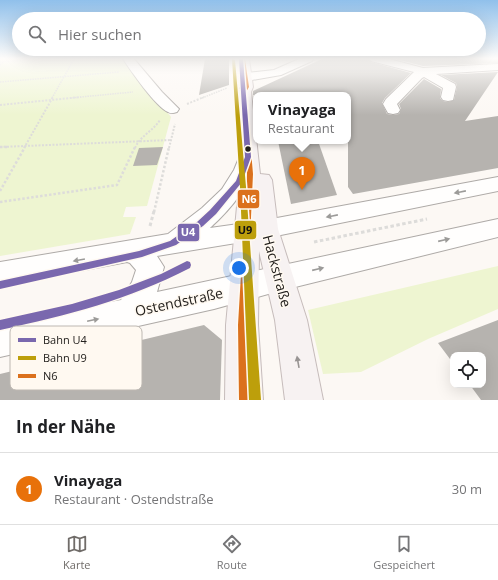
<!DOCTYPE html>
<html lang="de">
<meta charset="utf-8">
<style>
body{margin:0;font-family:"Open Sans",sans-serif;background:#f2f2f2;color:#202124}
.controls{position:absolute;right:12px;bottom:12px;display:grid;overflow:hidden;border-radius:8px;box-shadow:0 4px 16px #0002}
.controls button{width:36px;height:36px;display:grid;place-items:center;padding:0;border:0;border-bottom:1px solid #e0e0e0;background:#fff;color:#202124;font:20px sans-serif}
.you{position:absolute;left:239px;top:268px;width:14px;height:14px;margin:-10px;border:3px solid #fff;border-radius:50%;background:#1a73e8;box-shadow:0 0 0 6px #1a73e833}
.badge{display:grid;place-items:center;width:26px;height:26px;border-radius:50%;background:#706c69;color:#fff;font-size:13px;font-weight:700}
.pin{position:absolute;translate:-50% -33px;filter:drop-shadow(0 1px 2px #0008)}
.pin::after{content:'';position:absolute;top:21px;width:14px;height:12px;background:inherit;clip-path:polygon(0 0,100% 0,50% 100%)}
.popup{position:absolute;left:253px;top:92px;width:98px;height:52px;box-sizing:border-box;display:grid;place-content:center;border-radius:8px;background:#fff;filter:drop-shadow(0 1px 3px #0005);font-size:13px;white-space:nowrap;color:#757577}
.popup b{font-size:15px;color:#202124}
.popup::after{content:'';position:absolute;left:50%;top:100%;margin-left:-8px;border:8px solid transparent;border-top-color:#fff}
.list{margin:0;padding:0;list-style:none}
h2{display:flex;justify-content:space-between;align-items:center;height:52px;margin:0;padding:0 16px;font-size:17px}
h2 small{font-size:13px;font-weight:400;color:#757577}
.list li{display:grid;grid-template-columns:26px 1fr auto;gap:12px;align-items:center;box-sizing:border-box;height:72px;padding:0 16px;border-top:1px solid #e0e0e0}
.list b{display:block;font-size:15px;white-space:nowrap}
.list p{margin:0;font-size:13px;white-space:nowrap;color:#757577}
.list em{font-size:13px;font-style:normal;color:#757577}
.icon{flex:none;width:22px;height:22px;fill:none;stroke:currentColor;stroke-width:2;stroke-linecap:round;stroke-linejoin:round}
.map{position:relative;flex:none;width:498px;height:400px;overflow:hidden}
.search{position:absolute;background:#fff;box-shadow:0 4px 16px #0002;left:12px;right:12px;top:12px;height:44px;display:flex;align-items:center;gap:10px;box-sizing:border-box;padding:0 14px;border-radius:22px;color:#757577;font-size:15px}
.sheet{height:124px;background:#fff}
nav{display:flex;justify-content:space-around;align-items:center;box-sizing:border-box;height:56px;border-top:1px solid #e0e0e0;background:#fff;font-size:11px;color:#757577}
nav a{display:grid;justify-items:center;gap:2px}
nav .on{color:#706c69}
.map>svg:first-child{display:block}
.green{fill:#eef5d1}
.building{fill:#b6b3af}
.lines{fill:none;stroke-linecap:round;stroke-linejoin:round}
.minor-casing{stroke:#aeaaa7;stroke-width:2}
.major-casing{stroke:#c6bcbb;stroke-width:2}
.path-far3{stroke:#dddcda;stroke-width:1.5;stroke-dasharray:1.5 1;stroke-linecap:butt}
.path-far2{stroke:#dddcda;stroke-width:2;stroke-dasharray:2 1.5;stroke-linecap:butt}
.path-far1{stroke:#dddcda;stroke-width:2.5;stroke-dasharray:2.5 2;stroke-linecap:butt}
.path{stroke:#dddcda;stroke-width:3;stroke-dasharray:3.5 2.5;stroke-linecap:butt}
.minor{fill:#fffefd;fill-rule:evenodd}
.major{fill:#f7f2f2;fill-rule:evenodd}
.bus-1-casing{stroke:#fff9f1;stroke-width:3}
.bus-1{fill:#db711d;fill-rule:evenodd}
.rail-1-casing{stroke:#fff9f1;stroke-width:3}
.rail-2-casing{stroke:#fff9f1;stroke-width:3}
.rail-1{fill:#7a68ae;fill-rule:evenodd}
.rail-2{fill:#bd9f0b;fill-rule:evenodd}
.oneway{fill:#9c9b99}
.oneway2{fill:#989493}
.bus-dot{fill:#24211e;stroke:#fff9f1;stroke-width:1.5}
.labels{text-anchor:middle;stroke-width:3;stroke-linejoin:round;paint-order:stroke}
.near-street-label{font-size:14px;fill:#24211e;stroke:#fff9f1}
.key{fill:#fff9f1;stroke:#bdb8b2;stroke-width:1}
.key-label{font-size:11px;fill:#24211e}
.line-badge{stroke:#fff9f1;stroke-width:1.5}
.badge-label{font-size:11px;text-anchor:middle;font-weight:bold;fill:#fff}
.pale-badge-label{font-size:11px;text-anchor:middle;font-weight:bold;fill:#111}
</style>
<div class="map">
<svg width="498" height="400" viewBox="0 0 498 400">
<rect width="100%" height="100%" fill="#fcf8f4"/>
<g class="green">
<path d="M0,59H124L171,117L147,206L126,207L123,217H136L130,234L0,256Z"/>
<path d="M498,266V309L428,339L361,372L323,374L308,310Z"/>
</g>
<g class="building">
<path d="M205,59H229V85L199,95Z"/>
<path d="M322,59H369L371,62L411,73L385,98L382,103L387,114L393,115L399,114L401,109L399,104L424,79L441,89L440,98L443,101L448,102L454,100L457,87L456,83L441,75L498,72L465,121L498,116V168L353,194L348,187V95H253V91Z"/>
<path d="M396,59H498V63L423,66Z"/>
<path d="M278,141H318L337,195L291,204Z"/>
<path d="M163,147L157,165L133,166L139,148Z"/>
<path d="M498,320V400H481L470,385H483V355H453V363L438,343Z"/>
<path d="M204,325L222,340L220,400H0V374Z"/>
</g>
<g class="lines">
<g class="minor-casing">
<g id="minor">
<path d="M123,59H134L162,92L179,109L177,112C174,113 171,114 168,112C156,107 131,71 123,59Z"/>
<path d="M299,59H313L312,61L281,75L246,81L242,80L240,77L242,74L246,73L274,70Z"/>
<path d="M370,59H389L423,68L498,64V70L436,74L455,84L456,87L453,100L448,101L443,100L441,97L443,88L424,77L422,78L397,104L400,110L398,113L393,114L388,113L383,104L386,99L414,72L371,61Z"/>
<path d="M248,151L255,153L257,157C250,186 232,208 210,228L266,220L498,177V191L266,238L157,256L164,267L157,292L498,219V237L279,291L214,309L0,357V323L121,300L132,282L136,270L130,263L127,262L0,286V262L168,234L202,208L222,189L234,170L241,153Z"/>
</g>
</g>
<g class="major-casing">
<path id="major" d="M239,59H249L253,87L251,92L260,174L269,175L272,180L278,229L307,320L323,400H285L275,320L259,251L258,325L263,400H225L226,325L240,174L237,92L241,87Z"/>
</g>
<g class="path-far3">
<path d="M0,62L34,59"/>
<path d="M0,65L6,59"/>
<path d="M0,82L119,72"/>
<path d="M52,98L74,59"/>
<path d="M70,98L133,92"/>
<path d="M202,98L227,88"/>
</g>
<g class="path-far2">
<path d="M187,104L204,97"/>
<path d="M0,105L81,97"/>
<path d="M0,147L171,140"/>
<path d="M24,148L53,97"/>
<path d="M135,148C140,136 153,131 160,120"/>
<path d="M169,148L175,124"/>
</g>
<g class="path-far1">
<path d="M0,147H8"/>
<path d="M0,191L25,147"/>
<path d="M0,202L117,185L135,147"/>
<path d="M154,212L169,147"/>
</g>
<g class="path">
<path d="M150,226L154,211"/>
<path d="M314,242L427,219"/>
</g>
<use href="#minor" class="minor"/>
<use href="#major" class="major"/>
<g class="bus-1-casing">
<path id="bus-1" d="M243,59H245L249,87L246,92L253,174L246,325L249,400H239L238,325L247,174L242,92L245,87Z"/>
</g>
<use href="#bus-1" class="bus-1"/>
<g class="rail-1-casing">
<g id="rail-1">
<path d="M239,59H243L251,157L242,182L216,214L203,226L176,245L142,257L0,289V281L139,251L170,241L197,222L210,210L236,181L245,157Z"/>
<path d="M187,261L190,262L191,265L190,268C128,300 68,315 0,330V320L72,304L119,290L161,274Z"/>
</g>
</g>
<g class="rail-2-casing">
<path id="rail-2" d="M232,59L235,60L246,187L261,400H249L240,187Z"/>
</g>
<use href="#rail-1" class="rail-1"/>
<use href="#rail-2" class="rail-2"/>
</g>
<defs><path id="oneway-solid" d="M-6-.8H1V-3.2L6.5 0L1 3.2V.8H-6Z"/></defs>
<g class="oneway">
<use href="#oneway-solid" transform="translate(460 192) rotate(169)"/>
<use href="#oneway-solid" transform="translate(332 216) rotate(169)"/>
<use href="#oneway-solid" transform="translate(444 240) rotate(-13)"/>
<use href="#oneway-solid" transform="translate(79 260) rotate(170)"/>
<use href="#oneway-solid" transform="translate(318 269) rotate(-13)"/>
<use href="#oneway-solid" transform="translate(93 320) rotate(-12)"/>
</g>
<use class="oneway2" href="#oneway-solid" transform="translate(298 362) rotate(-100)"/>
<linearGradient id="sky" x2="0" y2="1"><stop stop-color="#90c0eb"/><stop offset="0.51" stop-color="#fefcfa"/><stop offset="1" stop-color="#fefcfa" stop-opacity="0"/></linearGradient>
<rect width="498" height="115" fill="url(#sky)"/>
<circle class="bus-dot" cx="248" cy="149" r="3.5"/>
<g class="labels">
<g class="near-street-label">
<text transform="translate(277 271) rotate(75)" y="5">Hackstraße</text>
<text transform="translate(179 302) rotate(-12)" y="5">Ostendstraße</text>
</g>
</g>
<rect x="10" y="326" width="132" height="64" rx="6" class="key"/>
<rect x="18" y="338" width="18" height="4" fill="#7a68ae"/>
<rect x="18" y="356" width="18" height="4" fill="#bd9f0b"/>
<rect x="18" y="374" width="18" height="4" fill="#db711d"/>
<g class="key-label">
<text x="43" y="344">Bahn U4</text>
<text x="43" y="362">Bahn U9</text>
<text x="43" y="380">N6</text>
</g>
<g class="line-badge">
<rect x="237" y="189" width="23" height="20" rx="4" fill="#db711d"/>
<rect x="234" y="220" width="23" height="20" rx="4" fill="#bd9f0b"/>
<rect x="177" y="223" width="23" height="19" rx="4" fill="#7a68ae"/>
</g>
<g class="badge-label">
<text x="249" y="203">N6</text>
<text x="188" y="236">U4</text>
</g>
<g class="pale-badge-label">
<text x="245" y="234">U9</text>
</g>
</svg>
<div class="controls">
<button><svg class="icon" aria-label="locate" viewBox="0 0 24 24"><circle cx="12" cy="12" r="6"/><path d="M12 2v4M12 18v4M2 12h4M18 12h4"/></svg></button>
</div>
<div class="you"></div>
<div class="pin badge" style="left:302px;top:190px;background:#e8710a">1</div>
<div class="popup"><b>Vinayaga</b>Restaurant</div>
<div class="search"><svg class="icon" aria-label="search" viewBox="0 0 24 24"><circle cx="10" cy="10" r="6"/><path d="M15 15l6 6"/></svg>Hier suchen</div>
</div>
<section class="sheet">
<h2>In der Nähe<small></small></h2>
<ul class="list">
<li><span class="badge" style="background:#e8710a">1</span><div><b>Vinayaga</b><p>Restaurant · Ostendstraße</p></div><em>30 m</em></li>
</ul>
</section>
<nav>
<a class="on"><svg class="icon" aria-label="map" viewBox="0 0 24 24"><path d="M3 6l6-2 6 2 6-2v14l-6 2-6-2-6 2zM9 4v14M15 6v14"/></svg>Karte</a>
<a><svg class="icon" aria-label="directions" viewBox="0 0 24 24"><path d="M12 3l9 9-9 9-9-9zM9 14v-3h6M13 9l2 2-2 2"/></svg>Route</a>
<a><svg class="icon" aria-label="saved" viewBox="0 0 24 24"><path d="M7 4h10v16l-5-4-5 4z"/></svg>Gespeichert</a>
</nav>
